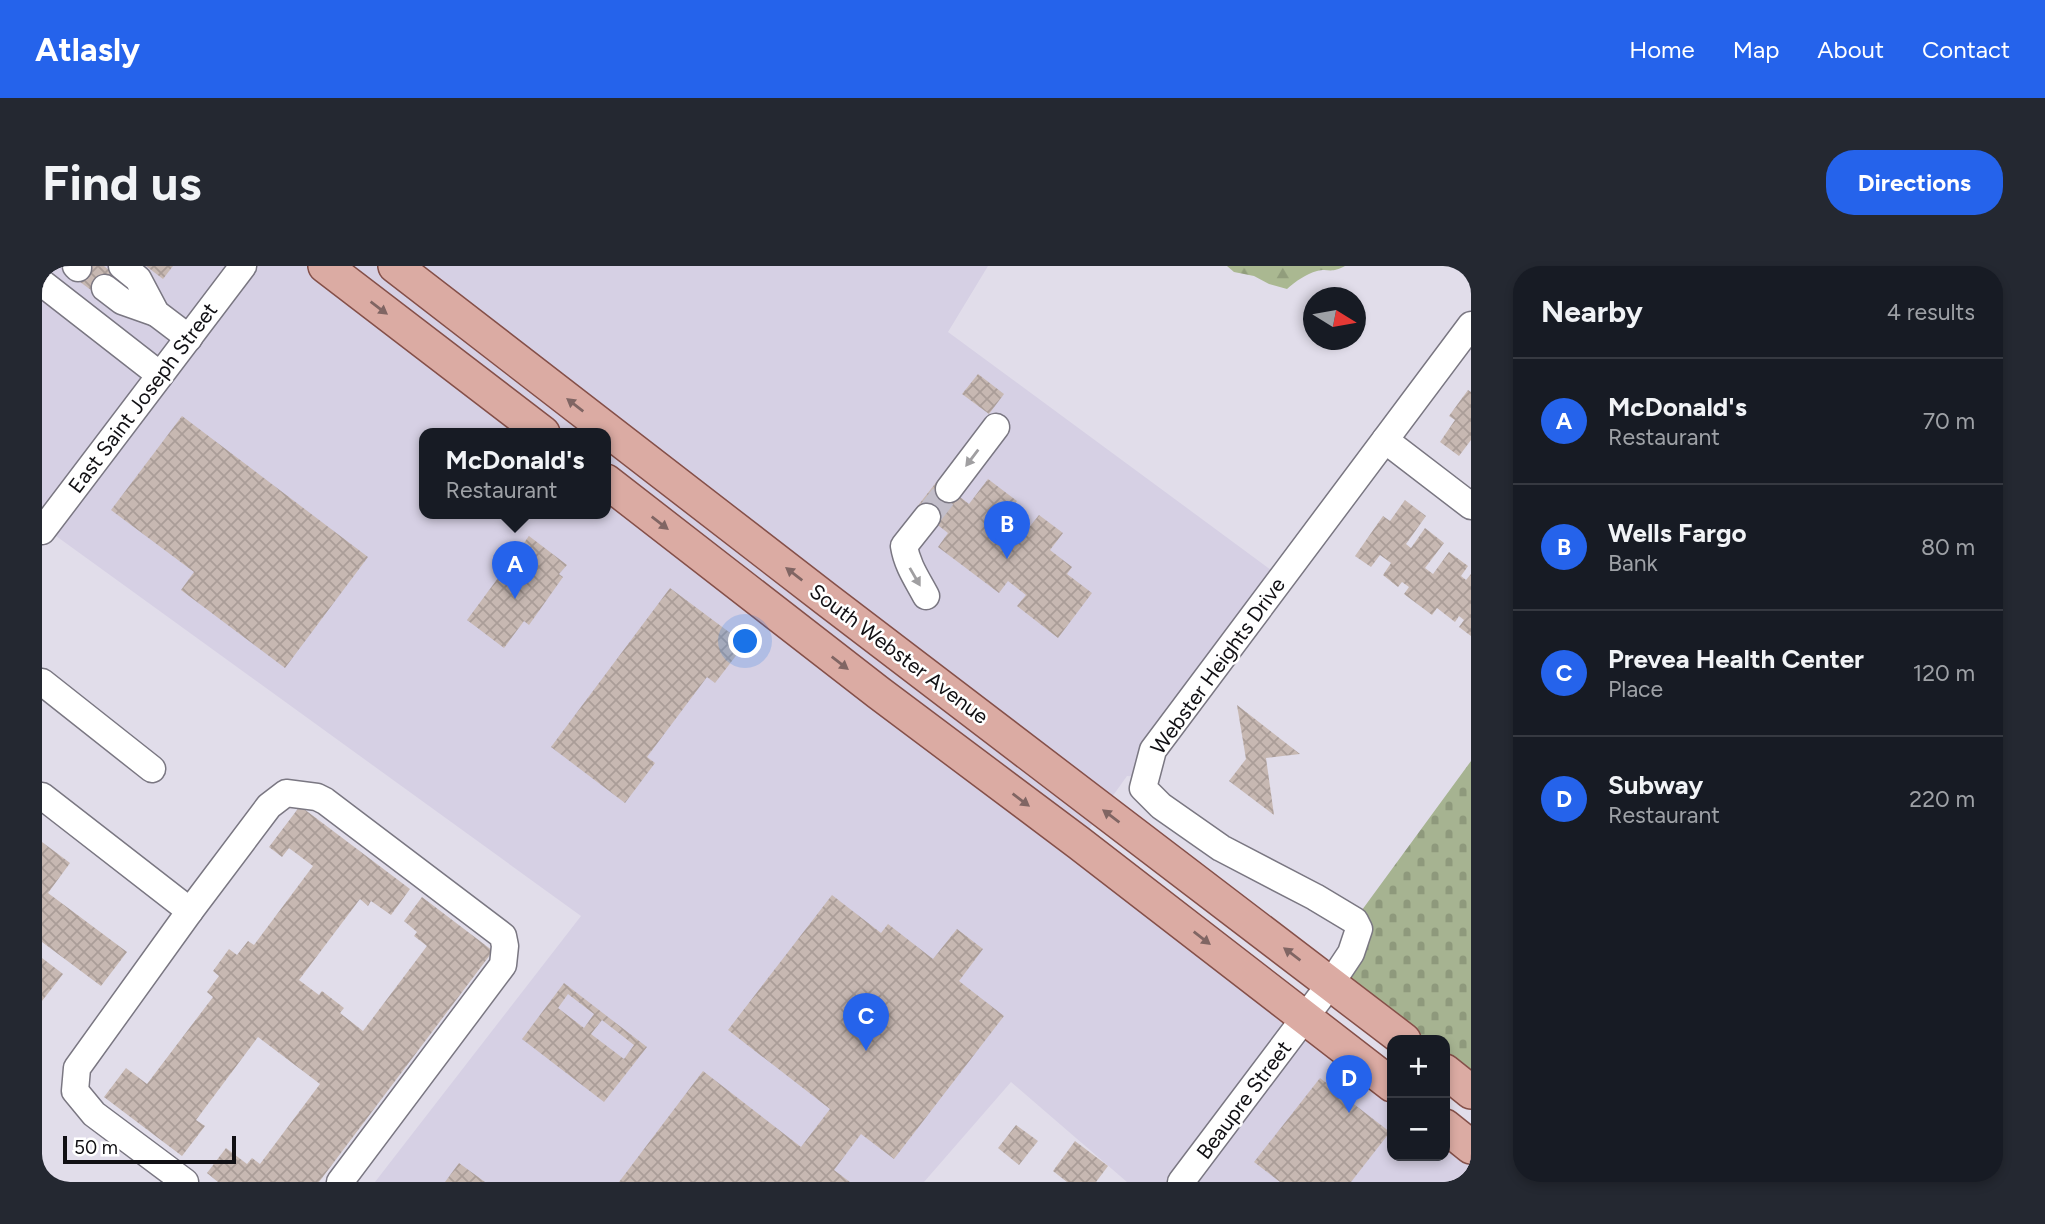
<!DOCTYPE html>
<meta charset="utf-8">
<style>
body{margin:0;font-family:Figtree,sans-serif;background:#242831;color:#f1f3f6}
.controls{position:absolute;right:21px;bottom:21px;display:grid;overflow:hidden;border-radius:14px;box-shadow:0 4px 10px #0003}
.controls button{width:63px;height:63px;display:grid;place-items:center;padding:0;border:0;border-bottom:2px solid #363941;background:#171b24;color:#f1f3f6;font:35px sans-serif}
.compass{position:absolute;left:1261px;top:21px;width:63px;height:63px;border-radius:50%;background:#171b24;box-shadow:0 4px 10px #0003;rotate:101deg}
.scale{position:absolute;left:21px;bottom:18px;width:173px;box-sizing:border-box;padding-left:7px;border:4px solid #111014;border-top:0;font-size:19px;line-height:24px;white-space:nowrap;color:#111014;-webkit-text-stroke:5px #fff;paint-order:stroke}
.you{position:absolute;left:704px;top:376px;width:24px;height:24px;margin:-18px;border:5px solid #fff;border-radius:50%;background:#1a73e8;box-shadow:0 0 0 10px #1a73e833}
.badge{display:grid;place-items:center;width:46px;height:46px;border-radius:50%;background:#2563eb;color:#fff;font-size:23px;font-weight:700}
.pin{position:absolute;translate:-50% -58px;filter:drop-shadow(0 2px 4px #0008)}
.pin::after{content:'';position:absolute;top:37px;width:24px;height:21px;background:inherit;clip-path:polygon(0 0,100% 0,50% 100%)}
.popup{position:absolute;left:377px;top:162px;width:192px;height:91px;box-sizing:border-box;display:grid;place-content:center;border-radius:14px;background:#171b24;filter:drop-shadow(0 2px 5px #0005);font-size:23px;white-space:nowrap;color:#9ea1a6}
.popup b{font-size:26px;color:#f1f3f6}
.popup::after{content:'';position:absolute;left:50%;top:100%;margin-left:-14px;border:14px solid transparent;border-top-color:#171b24}
.list{margin:0;padding:0;list-style:none}
h2{display:flex;justify-content:space-between;align-items:center;height:91px;margin:0;padding:0 28px;font-size:30px}
h2 small{font-size:23px;font-weight:400;color:#9ea1a6}
.list li{display:grid;grid-template-columns:46px 1fr auto;gap:21px;align-items:center;box-sizing:border-box;height:126px;padding:0 28px;border-top:2px solid #363941}
.list b{display:block;font-size:26px;white-space:nowrap}
.list p{margin:0;font-size:23px;white-space:nowrap;color:#9ea1a6}
.list em{font-size:23px;font-style:normal;color:#9ea1a6}
.map{position:relative;flex:none;width:1429px;height:916px;overflow:hidden;border-radius:28px}
header{display:flex;align-items:center;gap:42px;box-sizing:border-box;height:98px;padding:0 35px;background:#2563eb;color:#fff}
header strong{font-size:33px}
nav{display:flex;gap:38px;margin-inline-start:auto;font-size:24px}
.intro{display:flex;align-items:center;justify-content:space-between;box-sizing:border-box;height:168px;padding:0 42px}
h1{margin:0;font-size:49px}
.button{padding:18px 32px;border-radius:28px;background:#2563eb;color:#fff;font-size:24px;font-weight:700}
main{display:flex;gap:42px;padding:0 42px}
aside{flex:1;background:#171b24;border-radius:28px;box-shadow:0 4px 10px #0003}
.map>svg:first-child{display:block}
.built{fill:#d6d0e4;fill-rule:evenodd}
.forest{fill:url(#forest-firs)}
.cemetery{fill:url(#cemetery-stones)}
.building{fill:url(#building-cross-hatch);fill-rule:evenodd}
.lines{fill:none;stroke-linecap:round;stroke-linejoin:round}
.minor-tunnel{stroke:#c2beca;stroke-width:26;stroke-dasharray:26 13;stroke-linecap:butt}
.minor-casing{stroke:#7a7782;stroke-width:29}
.major-casing{stroke:#855049;stroke-width:36}
.minor{stroke:#fff;stroke-width:26}
.major{stroke:#dbaba3;stroke-width:33}
.oneway{fill:#806563}
.oneway2{fill:#a09fa1}
.labels{text-anchor:middle;stroke-width:5;stroke-linejoin:round;paint-order:stroke}
.street-label{font-size:21px;fill:#111014;stroke:#fff}
</style>
<header>
<strong>Atlasly</strong>
<nav><a>Home</a><a>Map</a><a>About</a><a>Contact</a></nav>
</header>
<div class="intro"><h1>Find us</h1><a class="button">Directions</a></div>
<main>
<div class="map">
<svg width="1429" height="916" viewBox="0 0 1429 916">
<defs>
<pattern id="forest-firs" width="22" height="20" patternUnits="userSpaceOnUse" patternTransform="scale(1.75)"><rect width="22" height="20" fill="#aab891"/><path d="M5 1l3.5 6h-7zM16 11l3.5 6h-7z" fill="#919d7c"/></pattern>
<pattern id="cemetery-stones" width="16" height="16" patternUnits="userSpaceOnUse" patternTransform="scale(1.75)"><rect width="16" height="16" fill="#a6b391"/><path d="M2 7V4a2 2 0 0 1 4 0v3zM10 15v-3a2 2 0 0 1 4 0v3z" fill="#8e997c"/></pattern>
<pattern id="building-cross-hatch" width="8" height="8" patternUnits="userSpaceOnUse" patternTransform="scale(1.75)"><rect width="8" height="8" fill="#c7b8b2"/><path d="M0 0l8 8M0 8l8-8" fill="none" stroke="#aa9d98"/></pattern>
</defs>
<rect width="100%" height="100%" fill="#e1ddea"/>
<path class="built" d="M0,0H946L906,66L1240,312L1104,511L1085,510L1037,577L1350,819V890H1403V860L1429,881V916H1085L969,816L882,916H333L539,650L3,262L0,265ZM382,167H564V247H382Z"/>
<path class="forest" d="M1185,0H1303C1288,8 1287,2 1275,5C1264,8 1254,15 1245,23L1227,18L1212,10L1192,6Z"/>
<path class="cemetery" d="M1429,495V840L1403,820V774H1350L1293,735L1320,644Z"/>
<g class="building">
<path d="M37,0H62L73,9L57,30L30,10Z"/>
<path d="M104,0H131L121,13Z"/>
<path d="M936,108L962,128L947,148L920,128Z"/>
<path d="M1426,124L1429,126V174L1417,190L1398,176L1413,154L1407,150Z"/>
<path d="M140,150L326,291L243,402L139,324L152,306L69,244Z"/>
<path d="M946,213L975,235L966,247L982,259L977,265L981,269L997,249L1021,267L1008,284L1030,301L1025,308L1050,327L1016,372L975,340L984,329L966,315L957,327L896,281L906,267L874,242L896,214L927,238Z"/>
<path d="M1363,234L1384,250L1364,278L1369,282L1383,262L1402,277L1383,302L1391,308L1407,286L1426,300L1419,310L1424,314L1429,308V370L1417,361L1422,354L1417,350L1413,356L1395,342L1390,349L1362,328L1367,321L1360,316L1356,321L1341,309L1349,297L1338,289L1329,301L1313,290L1341,250L1348,255Z"/>
<path d="M487,270L525,299L517,308L521,311L487,359L482,355L462,382L425,354Z"/>
<path d="M628,322L703,378L673,417L665,411L605,491L613,497L583,537L509,481Z"/>
<path d="M1195,439L1258,488L1224,492L1232,549L1187,515L1204,493Z"/>
<path d="M258,540L368,623L349,649L329,635L326,640L318,633L257,714L277,729L280,725L302,742L298,747L321,765L385,680L372,670L375,666L362,655L380,631L451,685L277,916H176L165,907L184,882L205,898L210,892L218,898L278,818L216,771L154,854L163,860L140,890L62,831L84,802L105,818L171,731L165,726L177,710L171,705L187,683L195,689L206,675L212,679L271,600L247,582L240,591L227,581Z"/>
<path d="M0,576L28,597L6,627L85,686L59,720L0,676Z"/>
<path d="M790,629L839,667L846,658L891,693L915,663L941,683L917,715L962,750L852,893L819,868L792,904L808,916H577L661,805L759,881L788,843L686,764Z"/>
<path d="M0,692L21,708L0,735Z"/>
<path d="M522,717L605,781L562,836L480,773ZM526,728L552,748L542,762L516,742ZM560,754L592,779L582,793L549,768Z"/>
<path d="M1278,812L1348,866L1309,916H1238L1212,896Z"/>
<path d="M974,859L996,875L977,899L956,882Z"/>
<path d="M1033,875L1066,900L1054,916H1025L1011,905Z"/>
<path d="M417,897L443,916H403Z"/>
</g>
<g class="lines">
<path class="minor-tunnel" d="M885,251L907,223"/>
<g class="minor-casing">
<g id="minor">
<path d="M34,0L36,2"/>
<path d="M80,0L96,13L114,47L147,72"/>
<path d="M0,17L118,109"/>
<path d="M63,22L80,35L114,47"/>
<path d="M1343,174L1429,240"/>
<path d="M907,223L954,161"/>
<path d="M0,265L201,0"/>
<path d="M884,330C875,313 865,299 862,280L885,251"/>
<path d="M0,416L110,503"/>
<path d="M0,530L148,645"/>
<path d="M143,916L52,848L33,825L35,802L148,645L227,540L244,527L275,531L283,535L461,670L463,680L461,699L298,916"/>
<path d="M1139,916L1289,717L1309,687L1317,663L1313,655L1273,631L1179,582L1119,540L1101,522L1111,484L1429,59"/>
</g>
</g>
<g class="major-casing">
<g id="major">
<path d="M283,0L501,167"/>
<path d="M353,0L784,333L1362,774"/>
<path d="M564,215L837,427L1037,577L1350,819"/>
<path d="M1403,805L1429,826"/>
<path d="M1403,860L1429,881"/>
</g>
</g>
<use href="#minor" class="minor"/>
<use href="#major" class="major"/>
</g>
<defs><path id="oneway-solid" d="M-6-.8H1V-3.2L6.5 0L1 3.2V.8H-6Z" transform="scale(1.75)"/></defs>
<g class="oneway">
<use href="#oneway-solid" transform="translate(337 42) rotate(37)"/>
<use href="#oneway-solid" transform="translate(533 139) rotate(-142)"/>
<use href="#oneway-solid" transform="translate(618 257) rotate(38)"/>
<use href="#oneway-solid" transform="translate(752 308) rotate(-142)"/>
<use href="#oneway-solid" transform="translate(798 397) rotate(38)"/>
<use href="#oneway-solid" transform="translate(979 534) rotate(37)"/>
<use href="#oneway-solid" transform="translate(1069 550) rotate(-143)"/>
<use href="#oneway-solid" transform="translate(1160 672) rotate(38)"/>
<use href="#oneway-solid" transform="translate(1250 688) rotate(-143)"/>
</g>
<g class="oneway2">
<use href="#oneway-solid" transform="translate(930 192) rotate(127)"/>
<use href="#oneway-solid" transform="translate(873 311) rotate(60)"/>
</g>
<g class="labels">
<g class="street-label">
<text transform="translate(101 132) rotate(-53)" y="7">East Saint Joseph Street</text>
<text transform="translate(857 388) rotate(37)" y="7">South Webster Avenue</text>
<text transform="translate(1176 400) rotate(-54)" y="7">Webster Heights Drive</text>
<text transform="translate(1202 834) rotate(-53)" y="7">Beaupre Street</text>
</g>
</g>
</svg>
<div class="controls">
<button>+</button>
<button>−</button>
</div>
<svg class="compass" viewBox="-18 -18 36 36"><path d="M0-13l5 13h-10z" fill="#e53935"/><path d="M0 13l5-13h-10z" fill="#9ea1a6"/></svg>
<div class="scale">50 m</div>
<div class="you"></div>
<div class="pin badge" style="left:473px;top:333px">A</div>
<div class="popup"><b>McDonald's</b>Restaurant</div>
<div class="pin badge" style="left:965px;top:293px">B</div>
<div class="pin badge" style="left:824px;top:785px">C</div>
<div class="pin badge" style="left:1307px;top:847px">D</div>
</div>
<aside>
<h2>Nearby<small>4 results</small></h2>
<ul class="list">
<li><span class="badge">A</span><div><b>McDonald's</b><p>Restaurant</p></div><em>70 m</em></li>
<li><span class="badge">B</span><div><b>Wells Fargo</b><p>Bank</p></div><em>80 m</em></li>
<li><span class="badge">C</span><div><b>Prevea Health Center</b><p>Place</p></div><em>120 m</em></li>
<li><span class="badge">D</span><div><b>Subway</b><p>Restaurant</p></div><em>220 m</em></li>
</ul>
</aside>
</main>
